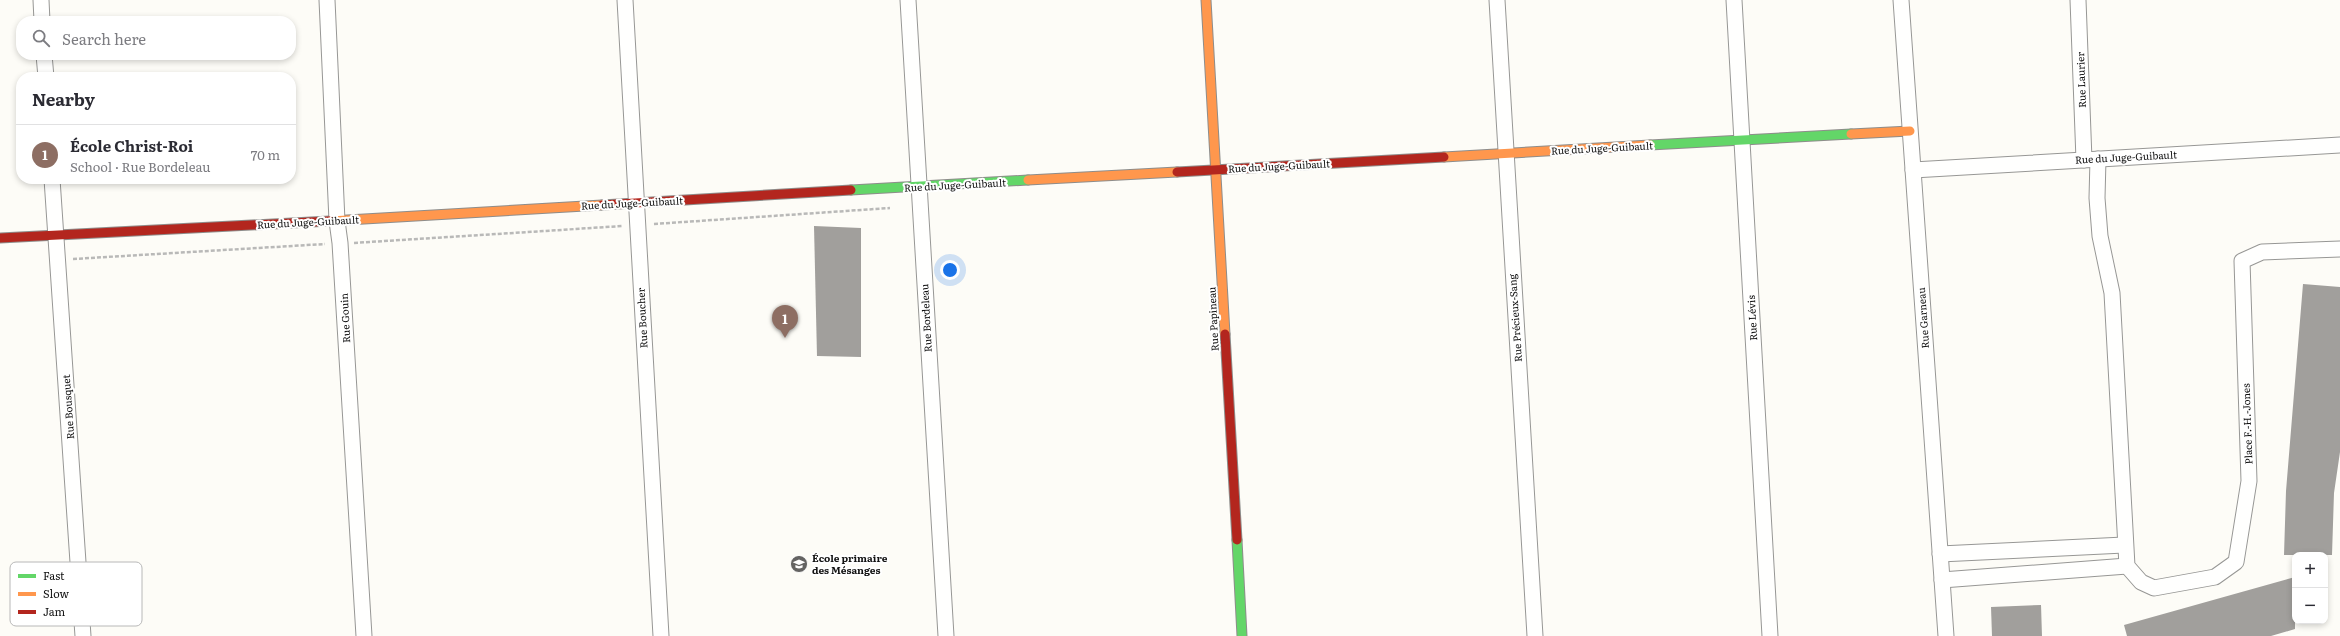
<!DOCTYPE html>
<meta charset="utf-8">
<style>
body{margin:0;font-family:Literata,serif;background:#f2f2f3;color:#2b2b33}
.controls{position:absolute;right:12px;bottom:12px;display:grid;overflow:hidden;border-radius:8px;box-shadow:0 2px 6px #0003}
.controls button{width:36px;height:36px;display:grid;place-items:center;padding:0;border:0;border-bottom:1px solid #e1e1e2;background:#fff;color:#2b2b33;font:20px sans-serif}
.you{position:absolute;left:950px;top:270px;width:14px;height:14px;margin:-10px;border:3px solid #fff;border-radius:50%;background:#1a73e8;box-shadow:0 0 0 6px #1a73e833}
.badge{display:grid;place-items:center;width:26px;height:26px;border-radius:50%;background:#646362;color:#fff;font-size:13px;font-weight:700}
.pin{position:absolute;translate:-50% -33px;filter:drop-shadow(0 1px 2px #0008)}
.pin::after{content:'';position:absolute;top:21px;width:14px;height:12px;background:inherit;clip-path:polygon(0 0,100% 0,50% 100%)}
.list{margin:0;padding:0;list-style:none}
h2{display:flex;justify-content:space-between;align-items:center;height:52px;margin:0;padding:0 16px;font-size:17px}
h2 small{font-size:13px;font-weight:400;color:#7c7c81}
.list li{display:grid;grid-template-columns:26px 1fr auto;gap:12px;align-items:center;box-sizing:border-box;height:60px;padding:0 16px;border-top:1px solid #e1e1e2}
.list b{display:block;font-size:15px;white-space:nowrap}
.list p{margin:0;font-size:13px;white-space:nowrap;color:#7c7c81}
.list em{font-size:13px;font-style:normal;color:#7c7c81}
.icon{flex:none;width:22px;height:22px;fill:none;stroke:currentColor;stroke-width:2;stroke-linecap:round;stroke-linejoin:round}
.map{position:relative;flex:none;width:2340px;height:636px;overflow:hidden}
.search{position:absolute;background:#fff;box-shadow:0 2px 6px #0003;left:16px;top:16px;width:280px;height:44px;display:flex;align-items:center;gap:10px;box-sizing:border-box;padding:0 14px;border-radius:16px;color:#7c7c81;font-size:15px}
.panel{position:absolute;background:#fff;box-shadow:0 2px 6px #0003;left:16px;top:72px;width:280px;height:112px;border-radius:16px}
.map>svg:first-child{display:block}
.building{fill:#a19f9c}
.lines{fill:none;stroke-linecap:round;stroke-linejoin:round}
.street-casing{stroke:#979795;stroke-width:17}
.fast-casing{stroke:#8e8d8b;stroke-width:11}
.slow-casing{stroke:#8e8d8b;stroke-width:11}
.jam-casing{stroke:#8e8d8b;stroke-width:11}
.path{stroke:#b9b9b8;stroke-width:2.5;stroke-dasharray:4 2;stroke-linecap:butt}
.street{stroke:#fffffe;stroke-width:15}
.fast{stroke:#63d668;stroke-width:9}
.slow{stroke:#ff974d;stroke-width:9}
.jam{stroke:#b3261e;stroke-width:9}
.labels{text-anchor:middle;stroke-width:4;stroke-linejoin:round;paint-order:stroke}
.street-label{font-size:10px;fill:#111;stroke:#fff}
.poi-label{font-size:10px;font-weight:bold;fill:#111;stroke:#fff;text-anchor:start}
.key{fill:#fff;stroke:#b8b8b8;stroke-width:1}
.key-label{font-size:11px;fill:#111}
</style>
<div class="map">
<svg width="2340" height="636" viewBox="0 0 2340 636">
<rect width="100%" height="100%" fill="#fdfcf7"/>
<g class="building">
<path d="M814,226L861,228V357L817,356Z"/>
<path d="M2303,284L2340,287V452L2334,493L2332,555H2284L2286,491Z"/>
<path d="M2295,577V629L2271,636H2127L2124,625Z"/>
<path d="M2041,605L2042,636H1992L1991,607Z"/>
</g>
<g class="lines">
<g class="street-casing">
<g id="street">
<path d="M41,0L42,21"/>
<path d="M327,0L337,221L340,243L364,636"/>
<path d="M625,0L661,636"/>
<path d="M908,0L946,636"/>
<path d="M1497,0L1535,636"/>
<path d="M1734,0L1770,636"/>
<path d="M1901,0L1946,636"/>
<path d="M2078,0L2084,160"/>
<path d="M44,55L46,77"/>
<path d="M2098,159L2097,198L2100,236L2112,293L2127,566L2141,582L2154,588L2215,577L2236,562L2249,481L2242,261L2262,252L2340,249"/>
<path d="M1913,170L2340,145"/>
<path d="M52,179L83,636"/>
<path d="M1940,554L2124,545"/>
<path d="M1942,580L2127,566"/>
</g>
</g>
<g class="fast-casing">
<g id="fast">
<path d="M1650,145L1851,134"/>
<path d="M851,190L1028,180"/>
<path d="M1237,540L1242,636"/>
</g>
</g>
<g class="slow-casing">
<g id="slow">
<path d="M1206,0L1225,334"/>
<path d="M1851,134L1910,131"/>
<path d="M1444,157L1650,145"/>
<path d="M1028,180L1177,172"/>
<path d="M330,221L602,205"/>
</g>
</g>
<g class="jam-casing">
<g id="jam">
<path d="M1177,172L1444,157"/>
<path d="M602,205L851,190"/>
<path d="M0,238L330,221"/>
<path d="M1225,334L1237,540"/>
</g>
</g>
<g class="path">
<path d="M654,224L890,208"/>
<path d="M354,243L623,226"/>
<path d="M73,259L325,244"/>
</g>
<use href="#street" class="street"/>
<use href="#fast" class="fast"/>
<use href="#slow" class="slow"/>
<use href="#jam" class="jam"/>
</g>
<defs>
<g id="school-disc" transform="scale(0.9)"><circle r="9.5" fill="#646362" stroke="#fff"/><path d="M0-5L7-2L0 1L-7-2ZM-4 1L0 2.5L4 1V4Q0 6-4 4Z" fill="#fff"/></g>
</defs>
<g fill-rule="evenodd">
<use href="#school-disc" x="799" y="564"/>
</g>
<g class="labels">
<g class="street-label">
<text transform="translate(2081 80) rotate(-92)" y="4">Rue Laurier</text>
<text transform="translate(1602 148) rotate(-3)" y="4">Rue du Juge-Guibault</text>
<text transform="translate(2126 157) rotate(-3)" y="4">Rue du Juge-Guibault</text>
<text transform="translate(1279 166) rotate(-3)" y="4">Rue du Juge-Guibault</text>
<text transform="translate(955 185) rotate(-3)" y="4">Rue du Juge-Guibault</text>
<text transform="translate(632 203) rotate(-3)" y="4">Rue du Juge-Guibault</text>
<text transform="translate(308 222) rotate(-3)" y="4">Rue du Juge-Guibault</text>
<text transform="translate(345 318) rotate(-93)" y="4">Rue Gouin</text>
<text transform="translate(642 318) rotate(-93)" y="4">Rue Boucher</text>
<text transform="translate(926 318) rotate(-93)" y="4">Rue Bordeleau</text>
<text transform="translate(1515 318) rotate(-94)" y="4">Rue Précieux-Sang</text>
<text transform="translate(1752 318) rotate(-93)" y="4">Rue Lévis</text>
<text transform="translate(1923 318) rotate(-94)" y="4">Rue Garneau</text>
<text transform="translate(1213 319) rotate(-93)" y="4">Rue Papineau</text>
<text transform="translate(68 407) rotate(-94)" y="4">Rue Bousquet</text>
<text transform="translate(2247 424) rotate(-92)" y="4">Place F.-H.-Jones</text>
</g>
<g class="poi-label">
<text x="812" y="562">École primaire<tspan x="812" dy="12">des Mésanges</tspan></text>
</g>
</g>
<rect x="10" y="562" width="132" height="64" rx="6" class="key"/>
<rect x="18" y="574" width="18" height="4" fill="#63d668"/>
<rect x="18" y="592" width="18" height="4" fill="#ff974d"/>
<rect x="18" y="610" width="18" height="4" fill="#b3261e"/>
<g class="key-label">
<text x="43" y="580">Fast</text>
<text x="43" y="598">Slow</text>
<text x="43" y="616">Jam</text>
</g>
</svg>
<div class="controls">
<button>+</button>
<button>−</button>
</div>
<div class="you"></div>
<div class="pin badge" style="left:785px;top:338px;background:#8d6e63">1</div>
<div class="search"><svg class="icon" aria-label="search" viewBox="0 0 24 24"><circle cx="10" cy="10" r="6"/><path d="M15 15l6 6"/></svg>Search here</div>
<section class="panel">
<h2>Nearby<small></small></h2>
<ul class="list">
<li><span class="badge" style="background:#8d6e63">1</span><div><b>École Christ-Roi</b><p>School · Rue Bordeleau</p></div><em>70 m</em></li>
</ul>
</section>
</div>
